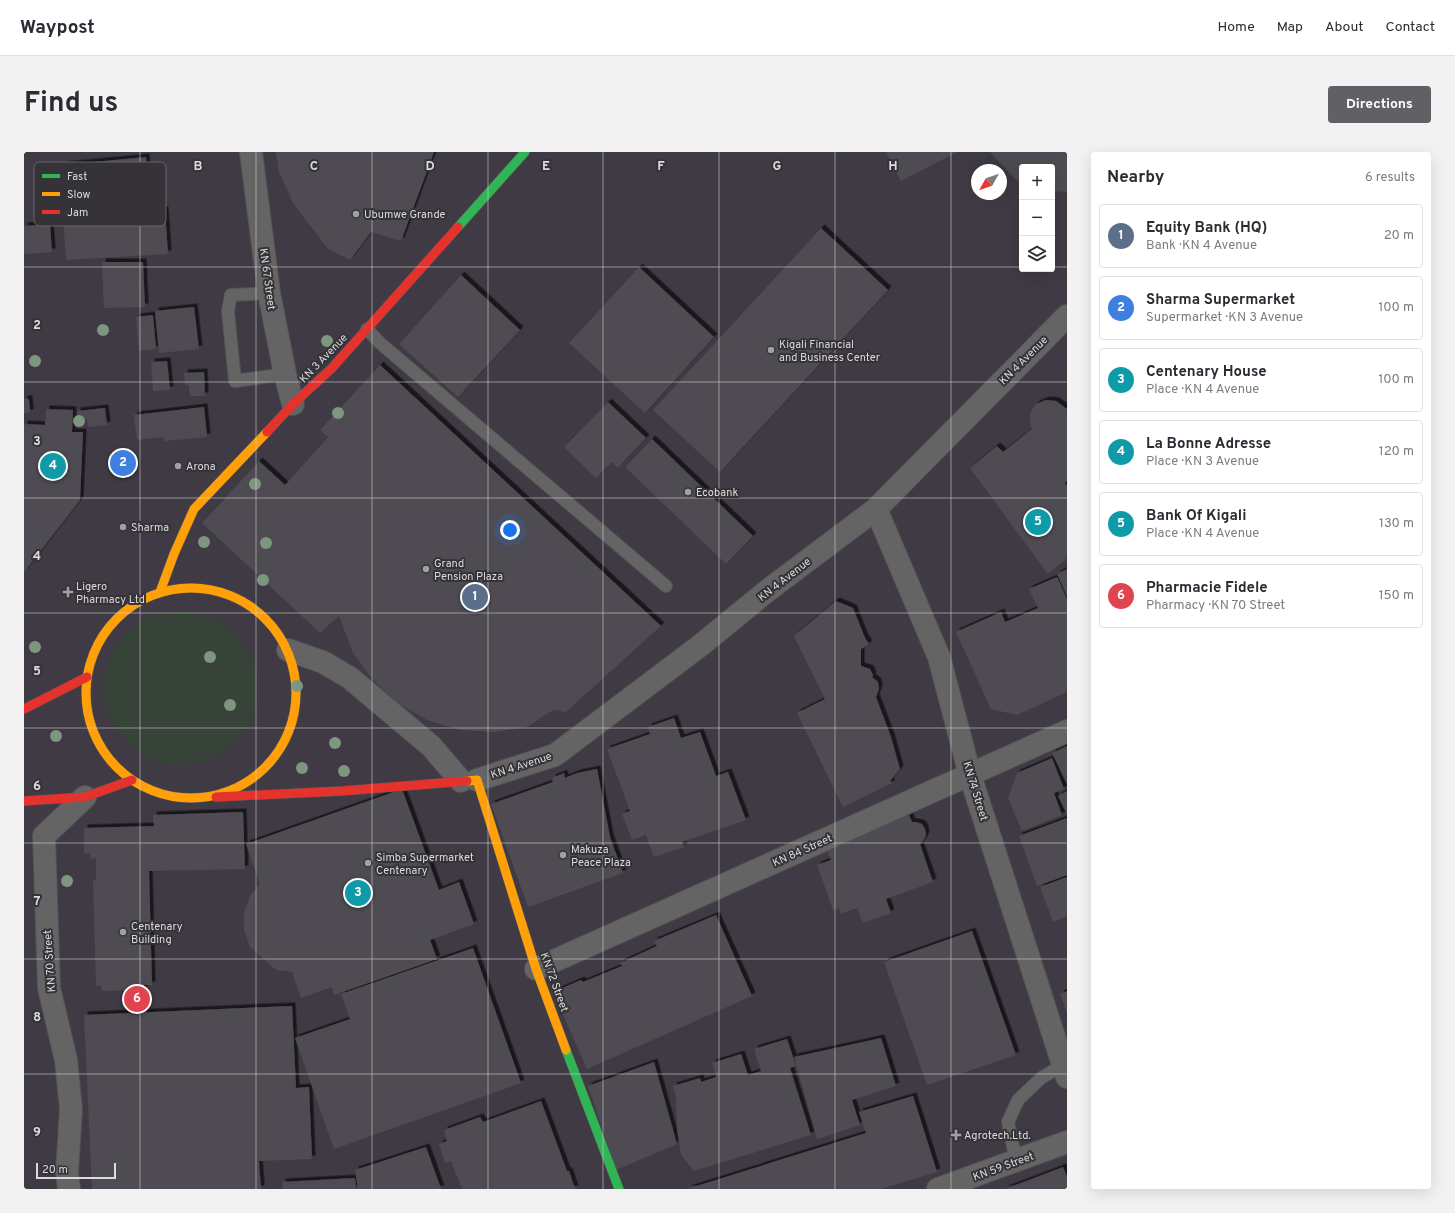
<!DOCTYPE html>
<meta charset="utf-8">
<style>
body{margin:0;font-family:Overpass,sans-serif;background:#f2f2f3;color:#2b2b33}
.controls{position:absolute;right:12px;top:12px;display:grid;overflow:hidden;border-radius:4px;box-shadow:0 4px 16px #0002}
.controls button{width:36px;height:36px;display:grid;place-items:center;padding:0;border:0;border-bottom:1px solid #e1e1e2;background:#fff;color:#2b2b33;font:20px sans-serif}
.compass{position:absolute;left:947px;top:12px;width:36px;height:36px;border-radius:50%;background:#fff;box-shadow:0 4px 16px #0002;rotate:230deg}
.scale{position:absolute;left:12px;bottom:10px;width:80px;box-sizing:border-box;padding-left:4px;border:2px solid #dbdadd;border-top:0;font-size:11px;line-height:14px;white-space:nowrap;color:#dbdadd;-webkit-text-stroke:3px #353337;paint-order:stroke}
.you{position:absolute;left:486px;top:378px;width:14px;height:14px;margin:-10px;border:3px solid #fff;border-radius:50%;background:#1a73e8;box-shadow:0 0 0 6px #1a73e833}
.badge{display:grid;place-items:center;width:26px;height:26px;border-radius:50%;background:#606065;color:#fff;font-size:13px;font-weight:700}
.pin{position:absolute;translate:-50% -50%;border:2px solid #fff;box-shadow:0 1px 4px #0006}
.list{margin:0;padding:0;list-style:none}
h2{display:flex;justify-content:space-between;align-items:center;height:52px;margin:0;padding:0 16px;font-size:17px}
h2 small{font-size:13px;font-weight:400;color:#7c7c81}
.list li{display:grid;grid-template-columns:26px 1fr auto;gap:12px;align-items:center;box-sizing:border-box;height:64px;margin:0 8px 8px;padding:0 8px;border:1px solid #e1e1e2;border-radius:4px}
.list b{display:block;font-size:15px;white-space:nowrap}
.list p{margin:0;font-size:13px;white-space:nowrap;color:#7c7c81}
.list em{font-size:13px;font-style:normal;color:#7c7c81}
.icon{flex:none;width:22px;height:22px;fill:none;stroke:currentColor;stroke-width:2;stroke-linecap:round;stroke-linejoin:round}
.map{position:relative;flex:none;width:1043px;height:1037px;overflow:hidden;border-radius:4px}
header{display:flex;align-items:center;gap:24px;box-sizing:border-box;height:56px;padding:0 20px;background:#fff;border-bottom:1px solid #e1e1e2}
header strong{font-size:19px}
nav{display:flex;gap:22px;margin-inline-start:auto;font-size:14px}
.intro{display:flex;align-items:center;justify-content:space-between;box-sizing:border-box;height:96px;padding:0 24px}
h1{margin:0;font-size:28px}
.button{padding:10px 18px;border-radius:4px;background:#606065;color:#fff;font-size:14px;font-weight:700}
main{display:flex;gap:24px;padding:0 24px}
aside{flex:1;background:#fff;border-radius:4px;box-shadow:0 4px 16px #0002}
.map>svg:first-child{display:block}
.built{fill:#3f3a43;fill-rule:evenodd}
.green{fill:#374238}
.building{fill:#4f4c52;filter:url(#shadow)}
.lines{fill:none;stroke-linecap:round;stroke-linejoin:round}
.lane-casing{stroke:#535254;stroke-width:14}
.street-casing{stroke:#535254;stroke-width:24}
.fast-casing{stroke:#535254;stroke-width:10}
.slow-casing{stroke:#535254;stroke-width:10}
.jam-casing{stroke:#535254;stroke-width:10}
.lane{stroke:#646465;stroke-width:12}
.street{stroke:#646465;stroke-width:22}
.fast{stroke:#30b455;stroke-width:9}
.slow{stroke:#ff9f0a;stroke-width:9}
.jam{stroke:#e5322d;stroke-width:9}
.tree{fill:#7e9680}
.grid{fill:none;stroke:#dbdadd;stroke-width:1;stroke-opacity:0.55}
.poi-dot{fill:#a1a0a3;stroke:#353337;stroke-width:1.5}
.labels{text-anchor:middle;stroke-width:4;stroke-linejoin:round;paint-order:stroke}
.poi-label{font-size:11px;fill:#dbdadd;stroke:#353337;text-anchor:start}
.street-label{font-size:11px;fill:#dbdadd;stroke:#353337}
.key{fill:#353337;stroke:#676569;stroke-width:1}
.key-label{font-size:11px;fill:#dbdadd}
.grid-label{font-size:13px;text-anchor:middle;font-weight:bold;fill:#dbdadd;stroke:#353337;stroke-width:4;stroke-linejoin:round;paint-order:stroke}
</style>
<header>
<strong>Waypost</strong>
<nav><a>Home</a><a>Map</a><a>About</a><a>Contact</a></nav>
</header>
<div class="intro"><h1>Find us</h1><a class="button">Directions</a></div>
<main>
<div class="map">
<svg width="1043" height="1037" viewBox="0 0 1043 1037">
<defs>
<filter id="shadow"><feDropShadow dx="3.5" dy="-3.5" stdDeviation="0" flood-color="#0009"/></filter>
</defs>
<rect width="100%" height="100%" fill="#353436"/>
<path class="built" d="M0,0H1043V1037H0ZM998,15H1028V117H998ZM953,18H977V42H953Z"/>
<circle class="green" cx="157" cy="536" r="77"/>
<g class="building">
<path d="M252,0H410L377,89L347,80L326,108L304,97L269,51L255,20Z"/>
<path d="M862,0H933L877,29Z"/>
<path d="M966,0H1043V40L1028,39V15H998V34Z"/>
<path d="M122,5L127,55L44,63L39,13Z"/>
<path d="M141,58L144,102L42,108L39,64Z"/>
<path d="M26,72L28,100L0,102V74Z"/>
<path d="M797,76L864,138L696,320L629,258Z"/>
<path d="M78,110H119L121,155L80,156Z"/>
<path d="M615,115L690,185L621,261L545,191Z"/>
<path d="M437,123L496,178L434,245L375,192Z"/>
<path d="M170,155L175,197L135,201L131,159Z"/>
<path d="M129,163L132,197L115,199L112,165Z"/>
<path d="M143,209L146,238L129,239L127,210Z"/>
<path d="M356,213L637,474L542,560L529,558L503,575L469,580L436,578L403,568L374,551L349,528L329,501L315,464L296,481L178,371L235,309L261,333L304,285L296,278Z"/>
<path d="M180,220L181,244H166L165,233H161L160,221Z"/>
<path d="M0,247H5L6,261H0Z"/>
<path d="M1022,248L1032,249L1043,257V329L1041,331L1043,334V406L1024,422L946,316L973,294L979,300L1008,277L1006,271V261L1012,252Z"/>
<path d="M584,250L622,286L594,316L588,310L572,326L540,295Z"/>
<path d="M180,255L183,285L140,289L139,285L113,288L110,263Z"/>
<path d="M81,256L83,273L64,275L63,267L54,268L53,259Z"/>
<path d="M22,257L49,258L48,280H59L56,348L0,420V272L21,273Z"/>
<path d="M628,287L729,384L702,412L601,315Z"/>
<path d="M1043,417V444L1033,422Z"/>
<path d="M1033,425L1043,447V540L993,563L967,557L932,480L977,460L981,470L1014,456L1005,437Z"/>
<path d="M812,449L829,456L841,486L845,492L837,497V514L846,517L849,523L848,525L854,530L855,537L852,545L867,585L876,617L866,629L868,631L819,655L773,561L801,547L770,484Z"/>
<path d="M650,566L657,586L676,580L692,624L704,620L722,668L658,690L660,695L630,705L622,683L608,688L598,662L606,659L583,597L626,582L624,575Z"/>
<path d="M1043,594V632L1028,601Z"/>
<path d="M1028,606L1040,637L1030,641L1038,663L998,679L984,646L993,621Z"/>
<path d="M573,617L586,685L599,721L504,755L467,652L529,630L528,626L540,621L541,626L553,621Z"/>
<path d="M378,637L415,738L435,730L450,772L406,788L413,807L310,843L308,835L277,846L268,820L252,818L226,795L220,778V760L226,744L236,732L222,692Z"/>
<path d="M1043,639V662L1034,644Z"/>
<path d="M219,660L221,717L125,719L128,833H120V838L78,839L77,834H72L69,728H72V706L66,707V701H60V676L130,674L129,663Z"/>
<path d="M885,663L888,670H892L898,672L901,677L902,683L899,689L896,692L909,730L862,747L867,761L839,771L833,756L817,762L815,756L809,758L793,713L807,708L801,693Z"/>
<path d="M1043,666V723L1013,734L995,684Z"/>
<path d="M1043,725V764L1029,770L1016,735Z"/>
<path d="M692,763L728,844L563,917L529,840L557,828L559,830L598,814L596,811L633,794L630,789Z"/>
<path d="M948,779L992,903L903,933L860,810Z"/>
<path d="M449,796L497,931L310,997L271,886L326,867L317,842Z"/>
<path d="M1043,839V861L1036,842Z"/>
<path d="M268,854L272,936L285,935L288,1007L235,1009L237,1037H68L60,863Z"/>
<path d="M857,886L872,934L828,948L836,973L793,987L770,905Z"/>
<path d="M763,887L772,914L766,916L787,983L670,1019L657,1003L653,977L652,945L649,934L676,926L677,930L692,925L688,911L717,902L724,923L737,919L730,897Z"/>
<path d="M630,910L653,992L592,1018L564,934Z"/>
<path d="M889,944L913,1020L857,1037H663L842,981L835,960Z"/>
<path d="M517,949L543,1019H545L551,1037H438L427,1009L421,1011L415,992L423,989L420,978L456,965L459,970Z"/>
<path d="M402,995L417,1037H334L331,1018Z"/>
<path d="M1039,1015L1043,1025V1037H981Z"/>
<path d="M331,1026L332,1037H259L258,1030Z"/>
</g>
<g class="lines">
<g class="lane-casing">
<g id="lane">
<path d="M245,141L207,143L204,159L211,229L261,222"/>
<path d="M343,177L356,191L642,434"/>
<path d="M992,1009L984,970L994,948L1017,926L1039,913"/>
</g>
</g>
<g class="street-casing">
<g id="street">
<path d="M227,0L245,141L261,222L269,252"/>
<path d="M852,357L915,505L946,623L1043,925"/>
<path d="M264,498L299,510L326,526L407,594L437,629"/>
<path d="M453,628L531,603L677,493L743,439L852,357L1043,164"/>
<path d="M512,817L1043,579"/>
<path d="M45,1037L43,1020L47,957L42,908L25,836L20,684L61,645"/>
<path d="M914,1037L1043,990"/>
</g>
</g>
<g class="fast-casing">
<g id="fast">
<path d="M434,75L501,0"/>
<path d="M542,898L595,1037"/>
</g>
</g>
<g class="slow-casing">
<g id="slow">
<circle cx="167" cy="541" r="105"/>
<path d="M136,440L150,402L170,357L243,280"/>
<path d="M443,629L453,628L512,817L542,898"/>
</g>
</g>
<g class="jam-casing">
<g id="jam">
<path d="M243,280L269,252L308,216L434,75"/>
<path d="M0,557L63,525"/>
<path d="M192,645L318,639L443,629"/>
<path d="M0,649L61,645L108,628"/>
</g>
</g>
<use href="#lane" class="lane"/>
<use href="#street" class="street"/>
<use href="#fast" class="fast"/>
<use href="#slow" class="slow"/>
<use href="#jam" class="jam"/>
</g>
<g class="tree">
<circle cx="79" cy="178" r="6"/>
<circle cx="303" cy="189" r="6"/>
<circle cx="11" cy="209" r="6"/>
<circle cx="314" cy="261" r="6"/>
<circle cx="55" cy="269" r="6"/>
<circle cx="231" cy="332" r="6"/>
<circle cx="180" cy="390" r="6"/>
<circle cx="242" cy="391" r="6"/>
<circle cx="239" cy="428" r="6"/>
<circle cx="11" cy="495" r="6"/>
<circle cx="186" cy="505" r="6"/>
<circle cx="273" cy="534" r="6"/>
<circle cx="206" cy="553" r="6"/>
<circle cx="32" cy="584" r="6"/>
<circle cx="311" cy="591" r="6"/>
<circle cx="278" cy="616" r="6"/>
<circle cx="320" cy="619" r="6"/>
<circle cx="43" cy="729" r="6"/>
</g>
<path class="grid" d="M116,0V1037M232,0V1037M348,0V1037M464,0V1037M579,0V1037M695,0V1037M811,0V1037M927,0V1037M0,115H998M1028,115H1043M0,230H1043M0,346H1043M0,461H1043M0,576H1043M0,691H1043M0,807H1043M0,922H1043"/>
<g class="poi-dot">
<circle cx="332" cy="62" r="4"/>
<circle cx="747" cy="198" r="4"/>
<circle cx="154" cy="314" r="4"/>
<circle cx="664" cy="340" r="4"/>
<circle cx="99" cy="375" r="4"/>
<circle cx="402" cy="417" r="4"/>
<path d="M42 434h4v4h4v4h-4v4h-4v-4h-4v-4h4z"/>
<circle cx="539" cy="703" r="4"/>
<circle cx="344" cy="711" r="4"/>
<circle cx="99" cy="780" r="4"/>
<path d="M930 977h4v4h4v4h-4v4h-4v-4h-4v-4h4z"/>
</g>
<g class="labels">
<g class="poi-label">
<text x="340" y="66">Ubumwe Grande</text>
<text x="755" y="196">Kigali Financial<tspan x="755" dy="13">and Business Center</tspan></text>
<text x="162" y="318">Arona</text>
<text x="672" y="344">Ecobank</text>
<text x="107" y="379">Sharma</text>
<text x="410" y="415">Grand<tspan x="410" dy="13">Pension Plaza</tspan></text>
<text x="52" y="438">Ligero<tspan x="52" dy="13">Pharmacy Ltd</tspan></text>
<text x="547" y="701">Makuza<tspan x="547" dy="13">Peace Plaza</tspan></text>
<text x="352" y="709">Simba Supermarket<tspan x="352" dy="13">Centenary</tspan></text>
<text x="107" y="778">Centenary<tspan x="107" dy="13">Building</tspan></text>
<text x="940" y="987">Agrotech.Ltd.</text>
</g>
<g class="street-label">
<text transform="translate(244 127) rotate(82)" y="4">KN 67 Street</text>
<text transform="translate(299 206) rotate(-46)" y="4">KN 3 Avenue</text>
<text transform="translate(999 208) rotate(-45)" y="4">KN 4 Avenue</text>
<text transform="translate(760 427) rotate(-38)" y="4">KN 4 Avenue</text>
<text transform="translate(497 613) rotate(-18)" y="4">KN 4 Avenue</text>
<text transform="translate(952 639) rotate(73)" y="4">KN 74 Street</text>
<text transform="translate(778 698) rotate(-24)" y="4">KN 84 Street</text>
<text transform="translate(25 809) rotate(-94)" y="4">KN 70 Street</text>
<text transform="translate(531 830) rotate(70)" y="4">KN 72 Street</text>
<text transform="translate(979 1014) rotate(-20)" y="4">KN 59 Street</text>
</g>
</g>
<rect x="10" y="10" width="132" height="64" rx="6" class="key"/>
<rect x="18" y="22" width="18" height="4" fill="#30b455"/>
<rect x="18" y="40" width="18" height="4" fill="#ff9f0a"/>
<rect x="18" y="58" width="18" height="4" fill="#e5322d"/>
<g class="key-label">
<text x="43" y="28">Fast</text>
<text x="43" y="46">Slow</text>
<text x="43" y="64">Jam</text>
</g>
<g class="grid-label">
<text x="174" y="18">B</text>
<text x="290" y="18">C</text>
<text x="406" y="18">D</text>
<text x="522" y="18">E</text>
<text x="637" y="18">F</text>
<text x="753" y="18">G</text>
<text x="869" y="18">H</text>
<text x="13" y="177">2</text>
<text x="13" y="293">3</text>
<text x="13" y="408">4</text>
<text x="13" y="523">5</text>
<text x="13" y="638">6</text>
<text x="13" y="753">7</text>
<text x="13" y="869">8</text>
<text x="13" y="984">9</text>
</g>
</svg>
<div class="controls">
<button>+</button>
<button>−</button>
<button><svg class="icon" aria-label="layers" viewBox="0 0 24 24"><path d="M12 4l9 5-9 5-9-5zM3 14l9 5 9-5"/></svg></button>
</div>
<svg class="compass" viewBox="-18 -18 36 36"><path d="M0-13l5 13h-10z" fill="#e53935"/><path d="M0 13l5-13h-10z" fill="#7c7c81"/></svg>
<div class="scale">20 m</div>
<div class="you"></div>
<div class="pin badge" style="left:451px;top:445px;background:#5c6f8a">1</div>
<div class="pin badge" style="left:99px;top:311px;background:#3f7fe0">2</div>
<div class="pin badge" style="left:334px;top:741px;background:#0f9aa8">3</div>
<div class="pin badge" style="left:29px;top:314px;background:#0f9aa8">4</div>
<div class="pin badge" style="left:1014px;top:370px;background:#0f9aa8">5</div>
<div class="pin badge" style="left:113px;top:847px;background:#e0444e">6</div>
</div>
<aside>
<h2>Nearby<small>6 results</small></h2>
<ul class="list">
<li><span class="badge" style="background:#5c6f8a">1</span><div><b>Equity Bank (HQ)</b><p>Bank · KN 4 Avenue</p></div><em>20 m</em></li>
<li><span class="badge" style="background:#3f7fe0">2</span><div><b>Sharma Supermarket</b><p>Supermarket · KN 3 Avenue</p></div><em>100 m</em></li>
<li><span class="badge" style="background:#0f9aa8">3</span><div><b>Centenary House</b><p>Place · KN 4 Avenue</p></div><em>100 m</em></li>
<li><span class="badge" style="background:#0f9aa8">4</span><div><b>La Bonne Adresse</b><p>Place · KN 3 Avenue</p></div><em>120 m</em></li>
<li><span class="badge" style="background:#0f9aa8">5</span><div><b>Bank Of Kigali</b><p>Place · KN 4 Avenue</p></div><em>130 m</em></li>
<li><span class="badge" style="background:#e0444e">6</span><div><b>Pharmacie Fidele</b><p>Pharmacy · KN 70 Street</p></div><em>150 m</em></li>
</ul>
</aside>
</main>
